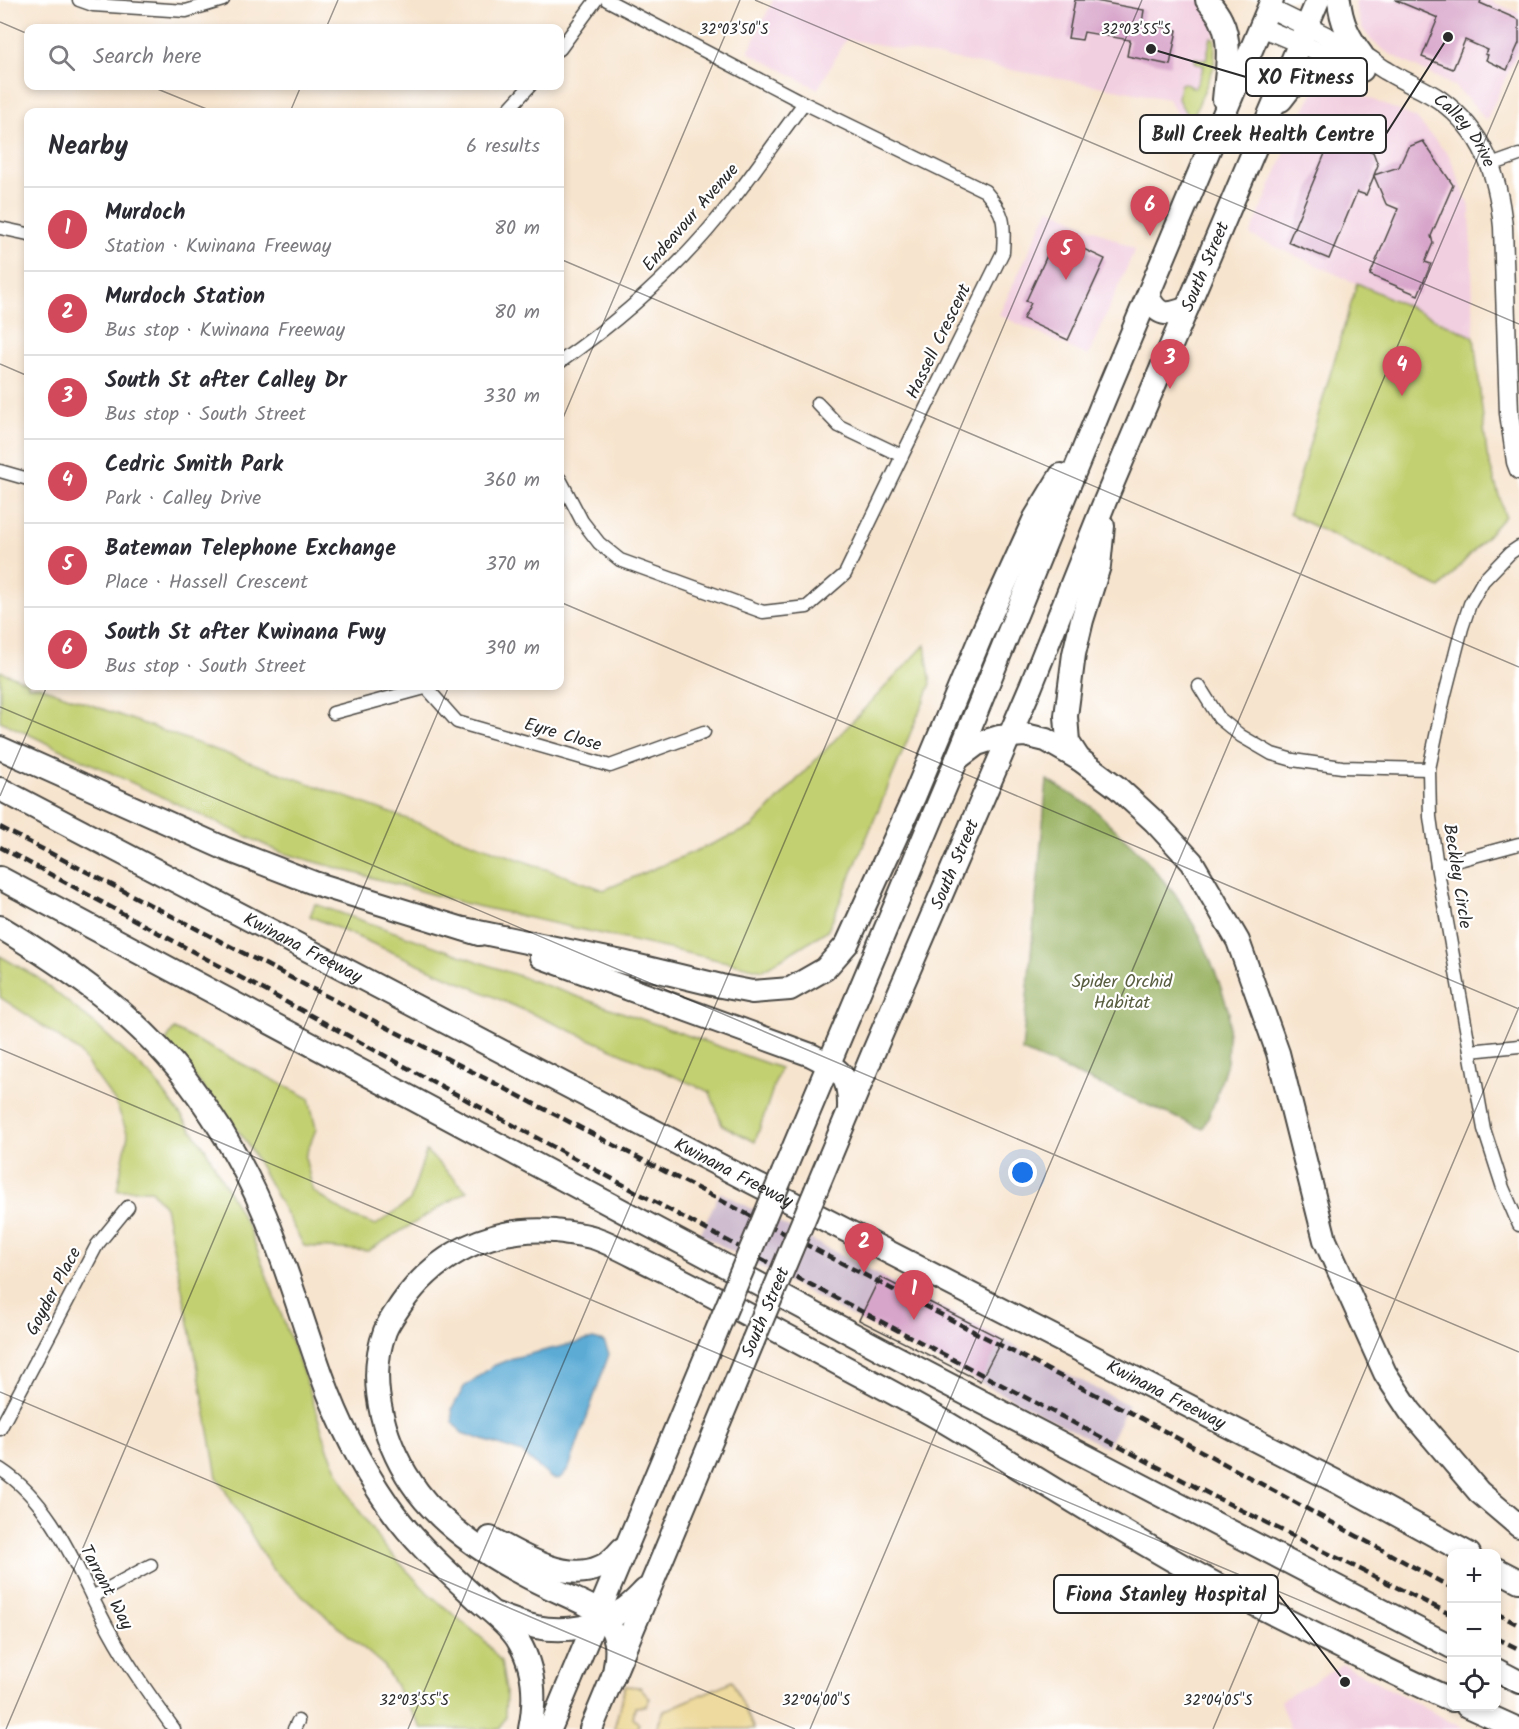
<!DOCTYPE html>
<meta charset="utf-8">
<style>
body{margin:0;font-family:Kalam,sans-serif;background:#f7f7f7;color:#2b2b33}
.controls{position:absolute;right:18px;bottom:18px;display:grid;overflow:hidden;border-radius:12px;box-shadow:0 3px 9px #0003}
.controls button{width:54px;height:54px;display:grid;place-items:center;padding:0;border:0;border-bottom:2px solid #e1e1e2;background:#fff;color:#2b2b33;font:30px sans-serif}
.you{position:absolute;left:1023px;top:1173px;width:21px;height:21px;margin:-15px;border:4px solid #fff;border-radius:50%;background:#1a73e8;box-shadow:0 0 0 9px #1a73e833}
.badge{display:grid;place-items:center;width:39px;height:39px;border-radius:50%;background:#d1495b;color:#fff;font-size:20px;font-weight:700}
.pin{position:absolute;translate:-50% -50px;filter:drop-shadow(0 2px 3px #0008)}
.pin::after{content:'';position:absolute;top:32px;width:21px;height:18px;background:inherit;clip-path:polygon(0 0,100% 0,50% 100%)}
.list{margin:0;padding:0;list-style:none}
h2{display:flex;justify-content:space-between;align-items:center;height:78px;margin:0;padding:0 24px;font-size:26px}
h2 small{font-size:20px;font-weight:400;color:#7c7c81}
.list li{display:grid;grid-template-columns:39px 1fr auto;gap:18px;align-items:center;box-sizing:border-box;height:84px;padding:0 24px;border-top:2px solid #e1e1e2}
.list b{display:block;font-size:22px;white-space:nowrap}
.list p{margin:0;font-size:20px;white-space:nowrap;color:#7c7c81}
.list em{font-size:20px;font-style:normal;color:#7c7c81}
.icon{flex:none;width:33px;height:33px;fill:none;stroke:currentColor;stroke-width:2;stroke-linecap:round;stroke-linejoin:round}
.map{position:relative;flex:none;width:1519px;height:1729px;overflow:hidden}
.search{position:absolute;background:#fff;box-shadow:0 3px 9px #0003;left:24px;top:24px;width:540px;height:66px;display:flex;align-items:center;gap:15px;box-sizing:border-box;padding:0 21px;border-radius:12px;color:#7c7c81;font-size:22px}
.panel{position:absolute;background:#fff;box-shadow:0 3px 9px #0003;left:24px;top:108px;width:540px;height:582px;border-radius:12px}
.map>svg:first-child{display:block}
.built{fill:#f2cfe0}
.industrial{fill:#cfbdcf}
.green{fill:#c3d071;stroke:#777e4e;stroke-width:1.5}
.forest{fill:#9ab263;stroke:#626e47;stroke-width:1.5}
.sand{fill:#eeda9e;stroke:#8c8264;stroke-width:1.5}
.water{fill:#5babd5;stroke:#436b80;stroke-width:1.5}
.building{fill:#d8a5ca}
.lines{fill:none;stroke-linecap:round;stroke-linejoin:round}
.street-casing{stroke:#4a4743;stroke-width:15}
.secondary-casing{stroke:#4a4743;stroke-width:21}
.highway-casing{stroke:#4a4743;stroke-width:26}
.street{stroke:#fff;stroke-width:12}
.secondary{stroke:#fff;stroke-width:18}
.highway{stroke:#fff;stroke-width:22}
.rail{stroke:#2b2b2b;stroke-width:4.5;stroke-dasharray:9 4.5;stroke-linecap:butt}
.highway-bridge-casing{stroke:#4a4743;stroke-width:26;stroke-linecap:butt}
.highway-bridge{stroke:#fff;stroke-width:22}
.ticks{fill:none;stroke:#2b2b2b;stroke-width:1.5;stroke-opacity:0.45}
.labels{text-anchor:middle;stroke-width:4.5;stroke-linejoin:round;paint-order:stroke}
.street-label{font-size:18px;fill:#2b2b2b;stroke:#fff}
.park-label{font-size:18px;fill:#595d40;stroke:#fff}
.ticks-label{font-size:15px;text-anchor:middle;fill:#2b2b2b;stroke:#fff;stroke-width:4.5;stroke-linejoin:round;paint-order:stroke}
.leader{fill:none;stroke:#2b2b2b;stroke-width:2}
.callout-dot{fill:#2b2b2b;stroke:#fff;stroke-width:2}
.callout{fill:#fff;stroke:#2b2b2b;stroke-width:2}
.callout-label{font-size:20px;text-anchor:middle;font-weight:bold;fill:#2b2b2b}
</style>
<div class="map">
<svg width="1519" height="1729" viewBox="0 0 1519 1729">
<rect width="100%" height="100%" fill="#fff"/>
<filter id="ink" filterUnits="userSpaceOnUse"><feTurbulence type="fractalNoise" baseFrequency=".0167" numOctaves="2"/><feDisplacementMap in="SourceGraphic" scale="12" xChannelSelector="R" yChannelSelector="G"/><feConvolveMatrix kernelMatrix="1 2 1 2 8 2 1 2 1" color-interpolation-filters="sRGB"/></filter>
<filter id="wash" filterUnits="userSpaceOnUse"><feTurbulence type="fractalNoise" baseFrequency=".008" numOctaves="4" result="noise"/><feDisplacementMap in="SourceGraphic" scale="24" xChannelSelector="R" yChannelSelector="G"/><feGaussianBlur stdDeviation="1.35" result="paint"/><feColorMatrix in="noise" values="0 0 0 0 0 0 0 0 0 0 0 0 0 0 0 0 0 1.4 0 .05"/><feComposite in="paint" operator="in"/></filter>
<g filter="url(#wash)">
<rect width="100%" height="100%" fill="#f7e4ce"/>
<g class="built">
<path d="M773,0H1227L1217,26L1214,38V67L1187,131L1168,99L846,39L818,89L748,52Z"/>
<path d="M1356,0H1488L1519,13V50L1486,121L1474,105L1454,86L1388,53L1372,41L1362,28L1355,6Z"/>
<path d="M1342,87L1416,118L1450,157L1470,208L1474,337L1250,235L1300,117L1313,93Z"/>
<path d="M1049,208L1135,249L1088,356L999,315Z"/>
<path d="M1343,1664L1464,1729H1290L1280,1701Z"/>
</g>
<path class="industrial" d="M720,1192L1128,1405L1107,1448L859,1320L700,1234Z"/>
<g class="green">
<path d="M1211,37L1214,38L1215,41L1214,67L1191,122L1178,99L1180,85L1183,83L1195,88L1204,66L1195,62V58L1206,60Z"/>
<path d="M1357,283L1474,337L1487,455L1505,516L1440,588L1289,514Z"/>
<path d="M925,645L931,684L828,930L763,970L463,903L280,852L0,721V671L28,682V686H39L604,890L752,827Z"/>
<path d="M315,904L780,1068L755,1142L722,1125L710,1092L310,916Z"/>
<path d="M0,956L37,977L96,1025L154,1079L205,1148L250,1231L308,1386L329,1452L353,1502L384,1546L428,1593L484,1640L501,1662L506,1691L505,1717L500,1729H422L383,1665L272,1569L217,1477L196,1357L165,1207L151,1190H117L128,1135L116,1103L79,1052L30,1017L0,997Z"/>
<path d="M174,1029L309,1098L316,1129L305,1157L313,1191L350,1216L376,1225L410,1201L426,1151L467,1191L368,1251L304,1246L246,1141L166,1041Z"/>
</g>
<path class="forest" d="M1047,780L1091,806L1144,857L1178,898L1201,937L1218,979L1229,1012L1227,1062L1215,1101L1203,1129L1022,1051Z"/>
<g class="sand">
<path d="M732,1681L754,1729H656L664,1711Z"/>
<path d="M625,1686L640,1687L650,1698L646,1706L635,1707L633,1718L639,1724L636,1729H614Z"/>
</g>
<path class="water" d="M593,1339L604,1342L609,1354L569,1468L563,1476L558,1479L551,1478L522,1453L462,1433L453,1422L452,1409L464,1387L493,1366L513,1358Z"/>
<g id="blocks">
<g class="building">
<path d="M1075,0H1090L1144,10L1142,23L1177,30L1170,65L1127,56L1130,40L1084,32L1082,40L1068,38Z"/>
<path d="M1395,0H1481L1480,3L1519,20V43L1507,70L1486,60L1488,55L1485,54L1488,50L1465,40L1453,69L1422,57L1438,18Z"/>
<path d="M1340,139L1373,152L1378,165L1374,175L1399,167L1408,147L1423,141L1453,185L1431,236L1433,243L1425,262L1431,264L1418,295L1370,275L1398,209L1386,204L1374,176L1366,195L1357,192L1329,259L1288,242L1329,144Z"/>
<path d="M1056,236L1105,259L1068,340L1023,319L1031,303L1026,301Z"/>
<path d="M880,1277L1002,1339L980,1381L859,1320Z"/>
</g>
</g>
</g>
<g filter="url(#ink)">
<use href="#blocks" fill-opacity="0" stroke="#4a4743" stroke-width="1.5"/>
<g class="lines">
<g class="street-casing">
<g id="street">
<path d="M79,0L93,5L186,11L223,0"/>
<path d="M560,49L596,0"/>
<path d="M506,112L530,86"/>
<path d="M1491,165L1519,155"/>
<path d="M0,228L28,234"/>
<path d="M560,362C623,318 683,264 730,203C756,170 779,136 804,103"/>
<path d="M817,403L839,426L902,456"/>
<path d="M0,471L28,479"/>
<path d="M560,479L582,521L599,543L620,560L763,612L807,607L845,574L902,456L1003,252C1005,222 1005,214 985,191L804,103L607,0"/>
<path d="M1519,547L1510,553L1483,581L1470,604L1462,628L1444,698L1429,769L1430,817L1437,866L1484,1129L1503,1188L1519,1225"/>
<path d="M425,686L457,722L610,766L704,732"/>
<path d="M1199,686L1219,718L1241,736L1272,754L1293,760L1342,767L1429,769"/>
<path d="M333,713L425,688"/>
<path d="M1437,866L1519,844"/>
<path d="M1470,1051L1519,1046"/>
<path d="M0,1429L97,1245L128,1207"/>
<path d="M0,1469C56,1505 78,1574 109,1630C128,1665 151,1697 174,1729"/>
<path d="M92,1597L151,1565"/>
<path d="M294,1729L298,1721"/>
</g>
</g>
<g class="secondary-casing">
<g id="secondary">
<path id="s1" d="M1269,8C1300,24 1333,38 1364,56C1372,60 1379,67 1387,71C1404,82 1423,88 1440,100C1484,132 1498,175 1503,227L1509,413L1516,462L1519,470"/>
<path d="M1261,27L1362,70"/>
</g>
</g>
<g class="highway-casing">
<g id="highway">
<path d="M1207,0C1212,6 1218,13 1221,20C1233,43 1226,75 1224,100"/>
<path d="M1339,0C1341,22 1349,38 1362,55"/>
<path d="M1281,100C1286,94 1290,87 1297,83C1314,70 1342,72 1362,70"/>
<path d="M1148,296C1158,317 1167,316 1187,308"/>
<path d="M0,748L226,849L314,883L479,934"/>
<path d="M957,759L977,744L999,737L1025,735L1046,740L1079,759L1118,788L1155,822L1192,862L1238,941L1278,1053L1325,1240L1385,1373L1410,1411L1479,1492L1519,1526"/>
<path d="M1079,759L1068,742L1066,716L1074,654L1082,620L1099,566L1103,526"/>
<path id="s2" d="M0,789L742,1177L1341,1484L1469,1554"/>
<path d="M0,878L886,1352L1452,1647"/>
<path d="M0,927C68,968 136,1015 185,1078C221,1125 252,1179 273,1235C291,1281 305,1329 322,1376C338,1421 361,1466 388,1505C414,1543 448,1572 481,1603C492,1612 513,1630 519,1642C535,1669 536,1699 530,1729"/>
<path d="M464,929L622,962L721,986L752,992L790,989L825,969L847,944L914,797L981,636L1035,518L1061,475"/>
<path d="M541,957L811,1055C839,1069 850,1074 849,1108"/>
<path d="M783,1173L957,759L1103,402L1272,0"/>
<path id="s3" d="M816,1190L874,1051L1031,686L1105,501L1318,0"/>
<path d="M490,1538C521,1555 565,1583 600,1567C609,1564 616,1556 622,1549"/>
<path d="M1496,1569L1519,1581"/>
<path d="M496,1614C509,1619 523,1624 536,1627C565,1633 601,1627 624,1609C632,1604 638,1597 645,1590"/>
<path d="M1496,1670L1519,1682"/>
<path d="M613,1677C619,1650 619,1632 599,1611C573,1597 545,1587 519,1572C483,1553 442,1524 418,1492C386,1449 365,1384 385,1331C389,1321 396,1312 402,1303C438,1252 493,1226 555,1231C568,1233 583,1234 595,1238C615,1245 635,1257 654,1266C710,1293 764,1324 819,1353C859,1375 900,1396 940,1419C966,1434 991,1450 1016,1466C1073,1501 1131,1537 1190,1570C1232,1594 1276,1615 1320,1637C1363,1658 1407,1680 1452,1700"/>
<path d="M1467,1706L1518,1729"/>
<path d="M550,1729L720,1323"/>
<path d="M591,1729L753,1341"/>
</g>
</g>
<use href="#street" class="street"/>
<use href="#secondary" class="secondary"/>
<use href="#highway" class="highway"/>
<g class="rail">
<path d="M0,827L1135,1415L1452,1588"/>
<path d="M0,847L703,1228L1215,1497L1452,1615"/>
<path d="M1496,1613L1519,1625"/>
<path d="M1496,1638L1519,1649"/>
</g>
<g class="highway-bridge-casing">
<g id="highway-bridge">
<path d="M720,1323L783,1173"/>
<path d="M753,1341L816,1190"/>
</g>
</g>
<use href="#highway-bridge" class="highway-bridge"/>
</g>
</g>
<path class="ticks" d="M755,0L1519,324M0,22L28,34M326,28L338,0M150,86L214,112M290,112L301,86M560,259L1519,667M0,364L28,376M560,425L740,0M560,602L1519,1009M0,707L1519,1352M0,796L47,686M0,1049L1452,1665M0,1392L795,1729M1496,1684L1519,1694M6,1729L449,686M408,1729L1142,0M810,1729L1519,60M1213,1729L1519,1007"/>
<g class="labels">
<g class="street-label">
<text dy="6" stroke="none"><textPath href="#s1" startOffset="234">Calley Drive</textPath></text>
<text transform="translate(690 217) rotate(-49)" y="6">Endeavour Avenue</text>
<text dy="6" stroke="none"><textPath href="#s3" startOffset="1002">South Street</textPath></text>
<text transform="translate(938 341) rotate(-64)" y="6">Hassell Crescent</text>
<text transform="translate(563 734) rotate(16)" y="6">Eyre Close</text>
<text dy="6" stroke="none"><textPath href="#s3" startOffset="354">South Street</textPath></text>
<text transform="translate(1458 876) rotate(81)" y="6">Beckley Circle</text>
<text dy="6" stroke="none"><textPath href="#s2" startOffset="342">Kwinana Freeway</textPath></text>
<text dy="6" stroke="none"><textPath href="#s2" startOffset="828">Kwinana Freeway</textPath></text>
<text transform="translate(53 1291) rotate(-62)" y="6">Goyder Place</text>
<text transform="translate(765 1312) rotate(-67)" y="6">South Street</text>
<text dy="6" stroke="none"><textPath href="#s2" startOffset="1314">Kwinana Freeway</textPath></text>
<text transform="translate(107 1587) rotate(62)" y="6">Tarrant Way</text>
</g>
<g class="park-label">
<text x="1122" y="987">Spider Orchid<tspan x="1122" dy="21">Habitat</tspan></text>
</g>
</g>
<g class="ticks-label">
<text x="734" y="34">32°03'50"S</text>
<text x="1136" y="34">32°03'55"S</text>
<text x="414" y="1705">32°03'55"S</text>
<text x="816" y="1705">32°04'00"S</text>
<text x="1218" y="1705">32°04'05"S</text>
</g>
<path class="leader" d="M1151 49L1246 77M1448 37L1386 134M1345 1682L1278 1594"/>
<g class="callout-dot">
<circle cx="1151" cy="49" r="6"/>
<circle cx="1448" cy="37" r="6"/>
<circle cx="1345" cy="1682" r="6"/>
</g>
<g class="callout">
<rect x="1246" y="58" width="121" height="38" rx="6"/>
<rect x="1140" y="115" width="246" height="38" rx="6"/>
<rect x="1054" y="1575" width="224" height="38" rx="6"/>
</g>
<g class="callout-label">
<text x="1306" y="84">XO Fitness</text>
<text x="1263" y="141">Bull Creek Health Centre</text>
<text x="1166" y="1601">Fiona Stanley Hospital</text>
</g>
</svg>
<div class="controls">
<button>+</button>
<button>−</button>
<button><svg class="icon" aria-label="locate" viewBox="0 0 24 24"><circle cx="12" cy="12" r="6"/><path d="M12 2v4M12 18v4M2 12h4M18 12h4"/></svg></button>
</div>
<div class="you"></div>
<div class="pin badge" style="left:914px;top:1320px">1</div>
<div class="pin badge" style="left:864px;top:1273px">2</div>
<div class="pin badge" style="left:1170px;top:389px">3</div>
<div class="pin badge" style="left:1402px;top:396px">4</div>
<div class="pin badge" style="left:1066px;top:280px">5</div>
<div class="pin badge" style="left:1150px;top:236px">6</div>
<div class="search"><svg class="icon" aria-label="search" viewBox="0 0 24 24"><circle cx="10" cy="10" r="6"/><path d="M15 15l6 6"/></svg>Search here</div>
<section class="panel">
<h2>Nearby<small>6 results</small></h2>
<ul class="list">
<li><span class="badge">1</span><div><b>Murdoch</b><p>Station · Kwinana Freeway</p></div><em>80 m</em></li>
<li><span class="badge">2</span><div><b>Murdoch Station</b><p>Bus stop · Kwinana Freeway</p></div><em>80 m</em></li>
<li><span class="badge">3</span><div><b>South St after Calley Dr</b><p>Bus stop · South Street</p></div><em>330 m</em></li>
<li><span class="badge">4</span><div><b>Cedric Smith Park</b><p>Park · Calley Drive</p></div><em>360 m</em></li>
<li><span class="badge">5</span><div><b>Bateman Telephone Exchange</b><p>Place · Hassell Crescent</p></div><em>370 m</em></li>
<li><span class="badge">6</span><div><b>South St after Kwinana Fwy</b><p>Bus stop · South Street</p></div><em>390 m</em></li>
</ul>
</section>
</div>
